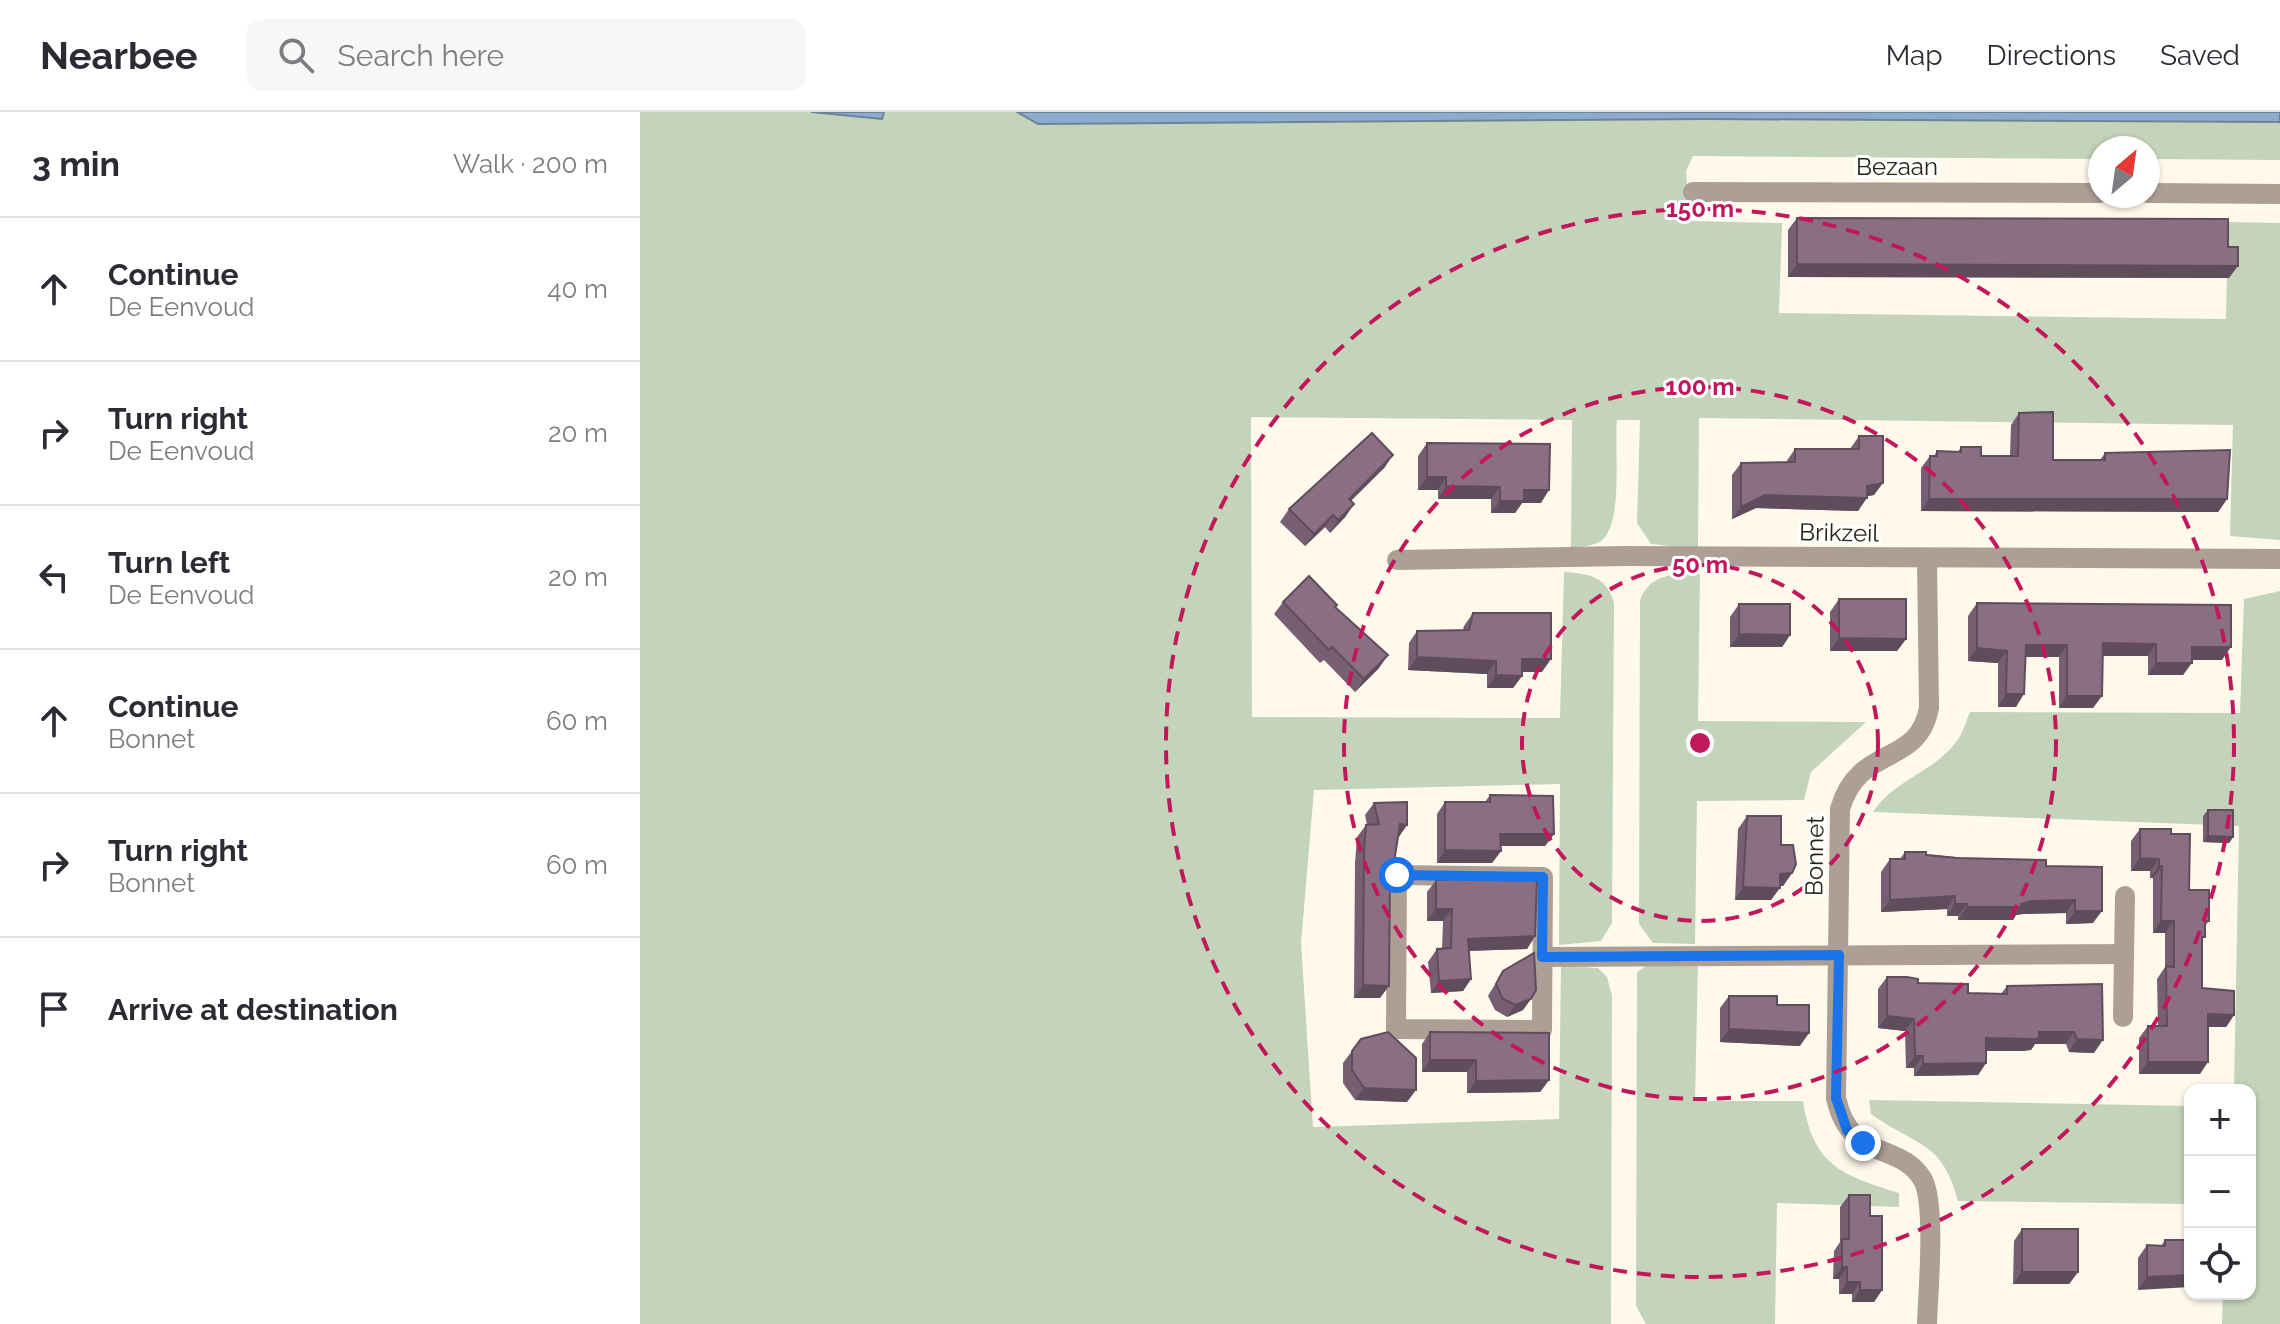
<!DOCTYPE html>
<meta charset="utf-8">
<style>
body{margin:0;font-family:Raleway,sans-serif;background:#f7f7f7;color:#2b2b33}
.controls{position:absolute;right:24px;bottom:24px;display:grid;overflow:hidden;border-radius:16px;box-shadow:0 2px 6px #0004}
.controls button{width:72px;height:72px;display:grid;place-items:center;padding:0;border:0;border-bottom:2px solid #e1e1e2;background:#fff;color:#2b2b33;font:40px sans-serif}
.compass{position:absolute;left:1448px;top:24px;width:72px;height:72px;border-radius:50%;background:#fff;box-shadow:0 2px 6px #0004;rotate:29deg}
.stop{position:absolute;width:24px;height:24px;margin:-18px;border:6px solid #1a73e8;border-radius:50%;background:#fff}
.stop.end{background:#1a73e8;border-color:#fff;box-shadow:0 2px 8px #0008}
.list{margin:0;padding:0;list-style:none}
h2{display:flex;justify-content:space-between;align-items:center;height:104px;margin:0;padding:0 32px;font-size:34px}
h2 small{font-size:26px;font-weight:400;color:#7c7c81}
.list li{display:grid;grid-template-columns:52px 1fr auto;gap:24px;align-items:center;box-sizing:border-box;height:144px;padding:0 32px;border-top:2px solid #e1e1e2}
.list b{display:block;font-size:30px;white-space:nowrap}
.list p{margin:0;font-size:26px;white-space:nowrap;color:#7c7c81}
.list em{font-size:26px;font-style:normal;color:#7c7c81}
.icon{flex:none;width:44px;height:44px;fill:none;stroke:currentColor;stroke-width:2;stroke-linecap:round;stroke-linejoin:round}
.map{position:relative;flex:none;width:1640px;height:1212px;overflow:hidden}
header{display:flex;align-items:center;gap:48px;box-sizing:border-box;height:112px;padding:0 40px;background:#fff;border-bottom:2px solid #e1e1e2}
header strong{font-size:38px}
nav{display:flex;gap:44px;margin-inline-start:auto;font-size:28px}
.search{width:560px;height:72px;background:#f7f7f7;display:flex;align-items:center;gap:20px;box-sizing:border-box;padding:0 28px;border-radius:16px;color:#7c7c81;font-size:30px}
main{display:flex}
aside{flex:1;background:#fff}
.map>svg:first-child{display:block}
.green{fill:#c3d4ba}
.water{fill:#8caccf;stroke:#6e8398;stroke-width:2}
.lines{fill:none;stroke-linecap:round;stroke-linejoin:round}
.minor{stroke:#ad9f96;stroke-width:20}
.wall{fill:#765f72}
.shaded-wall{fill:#604d5c}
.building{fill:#896e84;stroke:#604d5c;stroke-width:2}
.route{stroke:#1a73e8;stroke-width:10}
.ring{fill:none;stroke:#c2185b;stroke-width:4;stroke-dasharray:14 10}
.labels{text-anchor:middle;stroke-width:6;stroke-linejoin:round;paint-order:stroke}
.street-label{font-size:24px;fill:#282216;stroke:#fff}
.centre{fill:#c2185b;stroke:#fff;stroke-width:4}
.ring-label{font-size:24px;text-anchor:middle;font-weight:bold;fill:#c2185b;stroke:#fff;stroke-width:6;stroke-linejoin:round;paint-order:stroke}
</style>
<header>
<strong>Nearbee</strong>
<div class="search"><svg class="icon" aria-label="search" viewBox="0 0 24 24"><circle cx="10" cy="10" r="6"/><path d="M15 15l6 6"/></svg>Search here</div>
<nav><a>Map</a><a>Directions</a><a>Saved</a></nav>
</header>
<main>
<aside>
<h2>3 min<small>Walk · 200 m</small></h2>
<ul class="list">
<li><svg class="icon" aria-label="ahead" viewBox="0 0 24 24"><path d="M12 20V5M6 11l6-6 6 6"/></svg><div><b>Continue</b><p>De Eenvoud</p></div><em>40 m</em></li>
<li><svg class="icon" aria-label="right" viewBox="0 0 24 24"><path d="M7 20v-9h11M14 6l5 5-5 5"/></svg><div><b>Turn right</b><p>De Eenvoud</p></div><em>20 m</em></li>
<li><svg class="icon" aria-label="left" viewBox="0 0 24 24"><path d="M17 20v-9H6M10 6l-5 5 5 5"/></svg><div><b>Turn left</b><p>De Eenvoud</p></div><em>20 m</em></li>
<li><svg class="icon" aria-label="ahead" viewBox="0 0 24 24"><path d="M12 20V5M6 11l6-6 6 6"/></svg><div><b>Continue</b><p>Bonnet</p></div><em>60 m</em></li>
<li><svg class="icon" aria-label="right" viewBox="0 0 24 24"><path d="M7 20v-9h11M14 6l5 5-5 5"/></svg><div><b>Turn right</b><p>Bonnet</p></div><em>60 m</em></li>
<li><svg class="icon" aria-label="arrive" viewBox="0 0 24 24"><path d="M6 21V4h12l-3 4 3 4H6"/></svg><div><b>Arrive at destination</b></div></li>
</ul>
</aside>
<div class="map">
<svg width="1640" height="1212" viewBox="0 0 1640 1212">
<rect width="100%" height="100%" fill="#fff9ec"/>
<g class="green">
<path d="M0,0H171L242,7L244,0H377L398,12L1067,7L1640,10V48L1508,47V36H1460V47L1053,44L1046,59L1050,109L1142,111L1139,201L1586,207L1588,110L1640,111V428L1590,424L1593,313L1059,306L1058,437L1011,432L997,411L1000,308H977C974,336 984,412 961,429C953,434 940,435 931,436L932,308L611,305L612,605L920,606L924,460C950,462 966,464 974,491L972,811L961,829L919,833L920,672L674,678L661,831L673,1015L919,1007L921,854L958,856L967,865L972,884L971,1212H0Z"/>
<path d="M1060,462L1058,609L1226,610L1171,660L1164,688L1057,689L1055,832L1013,831L999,812L1000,488C1011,461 1033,462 1060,462Z"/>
<path d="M1640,479V1212H1582L1583,1182H1610V978H1594L1599,714L1233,700C1254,668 1294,660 1317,629C1323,621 1326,609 1330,600L1600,601L1604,487Z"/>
<path d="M1058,851L1055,989H1163C1173,1053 1201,1063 1259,1081V1095L1137,1091L1135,1212H1006L996,1194L997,860L1006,854Z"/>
<path d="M1229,988L1550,994V1092L1318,1089C1302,1028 1277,1035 1231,1002Z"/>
</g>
<g class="water">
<path d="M171,0H244L242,7Z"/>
<path d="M377,0H1640V10L1067,7L398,12Z"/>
</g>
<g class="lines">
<g class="minor">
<path d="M1053,80L1460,81"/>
<path d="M1508,81L1640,82"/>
<path d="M757,448L986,444L1640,447"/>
<path d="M757,763L903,765L902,918L756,917Z"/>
<path d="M902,845L1484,842"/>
<path d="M1483,905L1485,784"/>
<path d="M1287,1212C1288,1181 1296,1093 1283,1068C1261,1029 1210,1051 1196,986L1200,697C1219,631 1278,656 1289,596L1287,448"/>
</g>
</g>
<g class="wall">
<path d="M1157,106L1588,135L1589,166L1148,165V118Z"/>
<path d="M1379,301L1413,348H1460L1465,341L1587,387L1578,400L1281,399V356L1290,344H1294L1297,339L1318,340L1321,335L1341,344H1370L1371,313Z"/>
<path d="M1219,324L1234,383L1227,384L1218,399L1116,396L1092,407V363L1101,351L1146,350L1155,337H1210Z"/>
<path d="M787,331L901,391H882L875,401H851V387H798V378H778V344Z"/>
<path d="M745,355L711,389L706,404L690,421L685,415L665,434L640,410L649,397Z"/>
<path d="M1199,487L1266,527L1257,539H1190V500Z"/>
<path d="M643,490L695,496L739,556L715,580L684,548L680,551L634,502Z"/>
<path d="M1337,491L1582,548H1552L1543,563H1508V544H1462L1453,596H1419V545H1386L1376,595H1358V551L1328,549V504Z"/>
<path d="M1099,492L1150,523L1142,535H1090V505Z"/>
<path d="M833,501L902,560H882V564L873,576H847V562L768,558L769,531L777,519L823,518L824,514Z"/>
<path d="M850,683L914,722L905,734H861V739L852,751H797V702L805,690H845Z"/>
<path d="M734,691L767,713L758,726L752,763L750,766L740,886H714L715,751L717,725L726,713H727L725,703Z"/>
<path d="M1568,698L1593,725L1589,731L1563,730V704Z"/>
<path d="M1107,704L1141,733L1152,761L1143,774H1140L1131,788H1095L1098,717Z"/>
<path d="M1500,717L1531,722L1549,778L1569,809L1565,814L1562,830V876L1594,903L1586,915H1568L1560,962H1499V926L1508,914H1518L1517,867L1525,855V821H1513V766H1510V759H1491V729Z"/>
<path d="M1265,740L1406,754L1453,811L1426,812V801L1383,802L1376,803L1373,808H1318V804H1307V797L1241,800V760L1250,747H1260Z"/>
<path d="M805,764L895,824L887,837L829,839L831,867L823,879L791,881L788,850L797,837H802L803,809H787V780L796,768H803Z"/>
<path d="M863,859L883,898L867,905L855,898L848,884Z"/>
<path d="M1247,865L1328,881L1361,882L1367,874L1462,872L1454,941L1429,940L1426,932H1395L1391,938L1346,939V951L1338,963L1274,964V956H1266L1265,919L1238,916V877Z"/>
<path d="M1089,884L1137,893L1160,934L1080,930V896Z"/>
<path d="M790,920L909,968L900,980L827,981V960H782V932Z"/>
<path d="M721,927L767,990L715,988L703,971V951Z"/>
<path d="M1209,1083L1230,1104L1242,1178L1234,1190H1212V1182H1199V1167H1193L1194,1139L1200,1130V1095Z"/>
<path d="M1382,1117L1438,1160L1429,1172H1373L1374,1129Z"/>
<path d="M1525,1128L1546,1134L1498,1178V1146L1507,1133L1521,1134Z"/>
</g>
<g class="shaded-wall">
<path d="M1157,152L1598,154L1589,166L1148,165Z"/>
<path d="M753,343L745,355L700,399L709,387Z"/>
<path d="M787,365H806L798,378H778Z"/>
<path d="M1243,371L1234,383L1218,386L1227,374Z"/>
<path d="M806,374L860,375L851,387H798Z"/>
<path d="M884,378H909L901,391H882L875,401H851L860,389Z"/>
<path d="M1125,383L1227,386L1218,399L1116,396L1092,407L1101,395Z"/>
<path d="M1289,387H1587L1578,400L1281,399Z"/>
<path d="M714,392L706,404L690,421L698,408Z"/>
<path d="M693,403L685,415L665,434L674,422Z"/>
<path d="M1099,522L1150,523L1142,535H1090Z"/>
<path d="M1199,526L1266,527L1257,539H1190Z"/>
<path d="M1463,531L1516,532L1508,544H1454Z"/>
<path d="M1386,533H1427L1419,545H1377Z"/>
<path d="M1552,535H1591L1582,548H1543Z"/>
<path d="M1337,536L1367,539L1358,551L1328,549Z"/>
<path d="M748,543L739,556L715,580L724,567Z"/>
<path d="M777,545L856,549L847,562L768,558Z"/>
<path d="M882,547H911L902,560H873Z"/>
<path d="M1516,551H1552L1543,563H1508Z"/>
<path d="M856,563L882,564L873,576H847Z"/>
<path d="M1366,582H1384L1376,595H1358Z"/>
<path d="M1427,584H1462L1453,596H1419Z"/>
<path d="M760,712L767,713L758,726L751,725Z"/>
<path d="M860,722H914L905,734H852Z"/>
<path d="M1568,724L1593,725L1589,731L1563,730Z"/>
<path d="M805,738L861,739L852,751H797Z"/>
<path d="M1500,746L1519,747L1510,759H1491Z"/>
<path d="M1519,754H1522L1513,766H1510Z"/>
<path d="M1152,761L1143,774H1131L1140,762Z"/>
<path d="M1103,775L1140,776L1131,788H1095Z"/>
<path d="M1315,784L1307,797L1241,800L1250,788Z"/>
<path d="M1435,788L1426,801L1383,802L1376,803L1373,808H1318L1327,795L1381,792L1392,789Z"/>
<path d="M1315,792H1327L1318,804H1307Z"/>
<path d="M796,797H812L803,809H787Z"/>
<path d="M1435,799H1462L1453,811L1426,812Z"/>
<path d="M1521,809H1534L1525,821H1513Z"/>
<path d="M895,824L887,837L819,839L828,827Z"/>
<path d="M831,867L823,879L791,881L799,869Z"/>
<path d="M723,873L749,874L740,886H714Z"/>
<path d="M891,887L883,898L867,905L875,893Z"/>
<path d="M1568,902L1594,903L1586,915H1559Z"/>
<path d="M1247,904L1274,907L1265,919L1238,916Z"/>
<path d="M1089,917L1169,921L1160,934L1080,930Z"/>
<path d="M1399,920H1434L1426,932H1395L1391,938L1384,939H1338L1346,926Z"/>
<path d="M1437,927L1463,928L1454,941L1429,940Z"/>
<path d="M1275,944H1283L1274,956H1266Z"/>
<path d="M790,948H836L827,960H782Z"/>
<path d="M1508,950H1568L1560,962H1499Z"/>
<path d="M1346,951L1338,963L1274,964L1283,952Z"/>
<path d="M909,968L900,980L827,981L836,969Z"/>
<path d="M724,976L776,978L767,990L715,988Z"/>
<path d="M1202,1155H1207L1199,1167H1193Z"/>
<path d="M1382,1160H1438L1429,1172H1373Z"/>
<path d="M1550,1163V1175L1498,1178L1507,1165Z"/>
<path d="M1207,1170H1220L1212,1182H1199Z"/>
<path d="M1220,1178H1242L1234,1190H1212Z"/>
</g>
<g class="building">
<path d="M1157,106L1588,107V135H1598V154L1157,152Z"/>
<path d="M1413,300V348H1465V341L1590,338L1587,387H1289L1290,344H1297V339L1321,340V335H1341V344H1378L1379,301Z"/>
<path d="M732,321L753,343L709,387L714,392L698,408L693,403L674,422L649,397Z"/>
<path d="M1219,324H1243V371L1227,374V386L1125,383L1101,395V351L1155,350V337H1219Z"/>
<path d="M787,331L910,332L909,378H884V389H860V375L806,374V365H787Z"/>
<path d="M669,464L697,493L695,495L748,543L724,567L692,535L689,538L643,490Z"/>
<path d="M1199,487H1266V527L1199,526Z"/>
<path d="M1337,491L1591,493V535H1552V551H1516V532L1463,531L1462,584H1427V533H1386L1384,582H1366L1367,539L1337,536Z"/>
<path d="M1099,492H1150V523L1099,522Z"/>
<path d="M833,501H911V547H882V564L856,563V549L777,545V519L829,518Z"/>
<path d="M850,683L913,684L914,722H860L861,739L805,738V690H850Z"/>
<path d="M767,690V713L760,712L752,763L750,757L749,874L723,873L724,739L726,713L739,712L734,691Z"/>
<path d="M1568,698H1593V725L1568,724Z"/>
<path d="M1107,704H1141V733H1153L1156,752L1152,761L1140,762V776L1103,775Z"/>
<path d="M1500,717H1531V722H1550L1549,778H1569V809H1565V825H1562V876L1594,879V903L1568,902V950H1508V914H1527L1526,854L1534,855V809H1521L1522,754H1519V747L1500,746Z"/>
<path d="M1265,740H1286V743L1317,746L1406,748V754L1462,755V799H1435V788L1392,789L1381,792V795H1327V792H1315V784L1250,788V747H1265Z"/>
<path d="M805,764L897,769L895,824L828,827L831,867L799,869L797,837L811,836L812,797H796V768H805Z"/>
<path d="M894,841L896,878L891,887L875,893L863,887L856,872L863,859Z"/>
<path d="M1247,865H1267L1278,867V871L1328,872V881L1367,882V874L1462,872L1463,928L1437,927L1434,920H1399V926L1393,927L1346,926V951L1283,952V944H1275L1274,907L1247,904Z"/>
<path d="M1089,884H1137V893H1169V921L1089,917Z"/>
<path d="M748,920L776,946V978L724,976L712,958V939L721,927Z"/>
<path d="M790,920L909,921V968L836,969V948H790Z"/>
<path d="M1209,1083H1230V1104H1242V1178H1220V1170H1207V1155H1202V1127H1209Z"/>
<rect x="1382" y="1117" width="56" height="43"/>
<path d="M1525,1128H1546V1134H1550V1163L1507,1165V1133L1525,1134Z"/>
</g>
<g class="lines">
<path class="route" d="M757,763L903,765L902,845L1199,843L1196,986L1207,1018L1223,1031"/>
</g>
<g class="ring">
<circle cx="1060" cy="631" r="178"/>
<circle cx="1060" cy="631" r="356"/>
<circle cx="1060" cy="631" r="534"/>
</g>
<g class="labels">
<g class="street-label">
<text x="1257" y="63">Bezaan</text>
<text transform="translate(1199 421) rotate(1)" y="8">Brikzeil</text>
<text transform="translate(1175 744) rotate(-89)" y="8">Bonnet</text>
</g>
</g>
<circle cx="1060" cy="631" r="12" class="centre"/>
<g class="ring-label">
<text x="1060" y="105">150 m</text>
<text x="1060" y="283">100 m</text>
<text x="1060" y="461">50 m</text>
</g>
</svg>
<div class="controls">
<button>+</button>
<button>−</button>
<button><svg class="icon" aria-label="locate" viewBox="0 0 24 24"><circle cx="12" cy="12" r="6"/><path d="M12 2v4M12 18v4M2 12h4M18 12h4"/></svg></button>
</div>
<svg class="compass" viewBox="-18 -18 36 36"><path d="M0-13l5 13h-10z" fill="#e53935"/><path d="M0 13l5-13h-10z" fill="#7c7c81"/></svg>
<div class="stop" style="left:757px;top:763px"></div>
<div class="stop end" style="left:1223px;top:1031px"></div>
</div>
</main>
